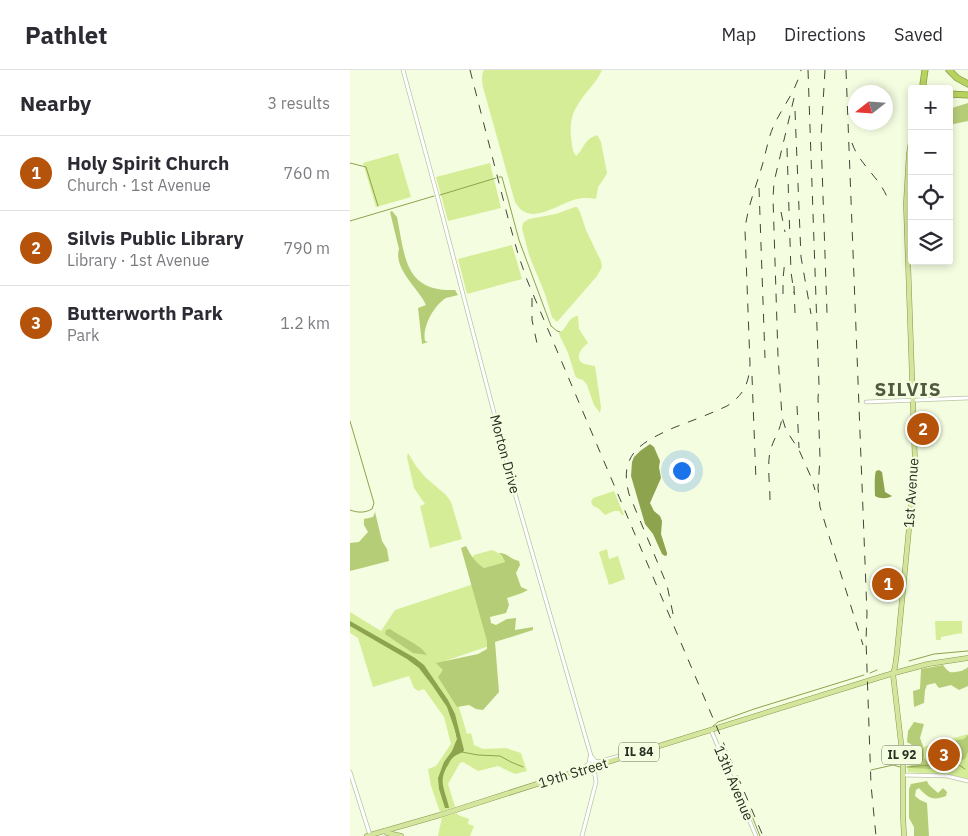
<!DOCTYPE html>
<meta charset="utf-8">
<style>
body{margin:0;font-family:"IBM Plex Sans",sans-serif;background:#f7f7f7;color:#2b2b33}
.controls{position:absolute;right:15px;top:15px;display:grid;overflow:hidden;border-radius:5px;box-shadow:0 2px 8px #0003}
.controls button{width:45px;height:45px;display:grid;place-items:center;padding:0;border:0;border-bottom:1px solid #e1e1e2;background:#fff;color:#2b2b33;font:25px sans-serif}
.compass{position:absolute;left:498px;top:15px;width:45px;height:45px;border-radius:50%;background:#fff;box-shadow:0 2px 8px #0003;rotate:253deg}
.you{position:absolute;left:331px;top:400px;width:18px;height:18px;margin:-12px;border:4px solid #fff;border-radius:50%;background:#1a73e8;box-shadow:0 0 0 8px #1a73e833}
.badge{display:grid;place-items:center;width:32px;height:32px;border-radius:50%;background:#b45309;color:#fff;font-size:16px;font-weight:700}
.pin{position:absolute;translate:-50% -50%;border:2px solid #fff;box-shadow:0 1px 5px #0006}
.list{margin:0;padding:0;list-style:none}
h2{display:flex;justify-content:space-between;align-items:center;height:65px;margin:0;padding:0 20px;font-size:21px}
h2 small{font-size:16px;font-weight:400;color:#7c7c81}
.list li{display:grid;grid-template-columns:32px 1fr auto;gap:15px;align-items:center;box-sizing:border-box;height:75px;padding:0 20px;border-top:1px solid #e1e1e2}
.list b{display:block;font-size:19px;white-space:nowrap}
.list p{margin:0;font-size:16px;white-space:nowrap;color:#7c7c81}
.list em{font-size:16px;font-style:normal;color:#7c7c81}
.icon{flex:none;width:28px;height:28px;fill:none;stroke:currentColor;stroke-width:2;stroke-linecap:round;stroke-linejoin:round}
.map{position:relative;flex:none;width:618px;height:766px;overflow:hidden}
header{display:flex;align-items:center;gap:30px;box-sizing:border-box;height:70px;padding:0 25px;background:#fff;border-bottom:1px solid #e1e1e2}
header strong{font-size:24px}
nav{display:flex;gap:28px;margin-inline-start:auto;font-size:18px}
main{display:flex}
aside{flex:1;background:#fff}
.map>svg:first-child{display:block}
.green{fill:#d5ed96}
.forest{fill:#b6cd77}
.water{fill:#8ea34e}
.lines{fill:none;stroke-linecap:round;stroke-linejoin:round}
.stream{stroke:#8ea34e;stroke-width:1}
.minor-casing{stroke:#bbc3a8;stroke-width:4.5}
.major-casing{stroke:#869949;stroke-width:5.5}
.highway-casing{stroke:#869949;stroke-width:7}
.minor{stroke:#fff;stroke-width:3}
.major{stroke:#d4e59e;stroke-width:4.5}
.highway{stroke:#b7d35e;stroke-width:5.5}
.rail{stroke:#414538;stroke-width:1;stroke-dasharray:9 9;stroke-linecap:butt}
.labels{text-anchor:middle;stroke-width:4.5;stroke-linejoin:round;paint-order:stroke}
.shield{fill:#f4fde0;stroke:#676c5c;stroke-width:1}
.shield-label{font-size:12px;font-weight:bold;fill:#2b2e23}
.street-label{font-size:14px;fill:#2b2e23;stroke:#f4fde0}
.district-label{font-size:19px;font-weight:bold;letter-spacing:1px;fill:#515840;stroke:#f4fde0}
</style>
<header>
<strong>Pathlet</strong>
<nav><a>Map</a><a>Directions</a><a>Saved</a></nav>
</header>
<main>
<aside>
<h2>Nearby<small>3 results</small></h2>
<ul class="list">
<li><span class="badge">1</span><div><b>Holy Spirit Church</b><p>Church · 1st Avenue</p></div><em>760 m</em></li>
<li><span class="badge">2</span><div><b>Silvis Public Library</b><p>Library · 1st Avenue</p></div><em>790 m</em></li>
<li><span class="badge">3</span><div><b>Butterworth Park</b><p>Park</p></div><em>1.2 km</em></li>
</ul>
</aside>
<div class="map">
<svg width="618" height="766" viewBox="0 0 618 766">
<rect width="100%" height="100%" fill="#f4fde0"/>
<g class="green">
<path d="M134,0H252C246,14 234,23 227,36C221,45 220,57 221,67C222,74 222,81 226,86C235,78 233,70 247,65L249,68L251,72L257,103L253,110L248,117L246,129C236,127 227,128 218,132C200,139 178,155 165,132L133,17C132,11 131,6 134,0Z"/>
<path d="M48,83L61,127L26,137L13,93Z"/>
<path d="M140,93L151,138L98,151L86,107Z"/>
<path d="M225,137H227L230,142L236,160L245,179L251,191L252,197L247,206L207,252L202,247L195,224L179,185L172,158L173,153L179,149L206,144Z"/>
<path d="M162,175L172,209L117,224L108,189Z"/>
<path d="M226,246H228L229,259L238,273C233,277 225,285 231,292C234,295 241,295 245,296L251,337L250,343L244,335L237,315L233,310L227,308L225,305L218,283L209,264V263C218,258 216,250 226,246Z"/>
<path d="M58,383L66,396L75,407L96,425L101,432L112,469L80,478L70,436L75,434L64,418L57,387Z"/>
<path d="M264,421L274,445H272L269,441H264L255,445L248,438L243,436L241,432L243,428Z"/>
<path d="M257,479L259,489L268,486L275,509L259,515L249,482Z"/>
<path d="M142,480C149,483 152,485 155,492L134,498L128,494L122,488L124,485Z"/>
<path d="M124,514L142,575L95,591L117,664L121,663L124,675L133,679L156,678L171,683L177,701L165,704L148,696L128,701L113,692L110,693L98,714L105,737L90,742L81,716L78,699L86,696L101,674L94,647L74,619L68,621L64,618L59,606L23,617L8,568L0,563V542L31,561L45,540Z"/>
<path d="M585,551H612V565L611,563L591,567V570H586Z"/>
<path d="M618,664V709L601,705L558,702L557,696L571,693L570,678Z"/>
<path d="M107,743L108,745L119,749L118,754L124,756L120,766H88L92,747Z"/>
</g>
<g class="forest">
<path d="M618,33V51L599,55V39Z"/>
<path d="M42,141L47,147C55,186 54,222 105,220L108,225C105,226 100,227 96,228C84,235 72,257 75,271L78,272L72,274L68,238L76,235C69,219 43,199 49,179L40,142Z"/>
<path d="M25,442L32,471L37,479L39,491L0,501V473L9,472L18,462L14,455V449L23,447Z"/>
<path d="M116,476C121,486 125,492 134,498L155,492L152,486L149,483C158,483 160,489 169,491L170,495L166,503L171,517L178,520L172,523L157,528L159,535L156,543L140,547L141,553L146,555L157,549L166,548L165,560L183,557V560L145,572L149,622L133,640L126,639L119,635L107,637L88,607L93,600L86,593L128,584L137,579V571L111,478Z"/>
<path d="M40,559C51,567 71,575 77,585L63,583L35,564L36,560Z"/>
<path d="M593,595C600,604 600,603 611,601C617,599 613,601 618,597V616L609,620L601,615L589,618L585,613L577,615L575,620L574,633L564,637L563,621L570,619L571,599Z"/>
<path d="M564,652L574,654L570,668L574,679V688L579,693L582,699L560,698L559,696L572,693L562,675L557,672L558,661Z"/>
<path d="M618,665V682L615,689L607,692L606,699L585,700L587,679L598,672L602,673L604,675L606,674V670L614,669Z"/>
<path d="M577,711L579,715L588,723L593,718L597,722L596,726C583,731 578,728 569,718L566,720L565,726L570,730L577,733L579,766H564V757L559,748V719L561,714Z"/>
</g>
<g class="water">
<path d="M300,374L304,377L310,391L309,397L311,408L300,433L304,441L310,446L312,451L311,464L317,483V485L315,486L312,484L303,464L295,454L281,406L282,392L284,387L290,381Z"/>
<path d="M529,400L532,402L535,422L542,426C537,429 530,429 525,426C525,422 524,405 526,401Z"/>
<path d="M0,551L65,588L74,595L98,630L105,644L114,680L113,682C104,686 102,687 98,695C87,712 96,721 99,738H95L89,719L88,708L94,692L102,681L107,669L106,663L97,637L82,615L69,598L57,589L0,556Z"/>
</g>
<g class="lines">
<g class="stream">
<path d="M0,93L16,97L28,136"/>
<path d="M149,107H152L169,170L201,256L207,261L210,262"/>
<path d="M90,125L146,108"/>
<path d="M0,151L84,126"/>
<path d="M0,351L24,433L22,439C15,443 8,443 0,440"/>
<path d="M559,591L584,584L618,581"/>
<path d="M520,603L527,600"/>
<path d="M363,656L368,652L404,639L514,605"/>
<path d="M105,658L107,667"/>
<path d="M112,682L128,685L150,686L161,692L173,697"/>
<path d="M584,695H609L615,699"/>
<path d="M557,697L581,695"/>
<path d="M521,700L543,695L550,697"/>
<path d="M400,741L410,766"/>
</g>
<g class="minor-casing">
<g id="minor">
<path d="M53,0L86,121L166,427L243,693L246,712L232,766"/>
<path d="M516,332L618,328"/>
<path d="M361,660L406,766"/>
<path d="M242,687L245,691L248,692L273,685"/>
<path d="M234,698L239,693L240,687"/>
<path d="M0,702L20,765"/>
<path d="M554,705L597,706L618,711"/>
<path d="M211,708L238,701H242L245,705"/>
</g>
</g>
<g class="major-casing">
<g id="major">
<path d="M35,761L37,763L51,766"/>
<path d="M17,766L90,745L240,697L248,695L537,605L578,594L618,588"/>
<path d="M554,766L553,746V690L543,604L545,597L547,582L564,407L565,392L556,134L559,84L562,65"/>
</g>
</g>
<g class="highway-casing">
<g id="highway">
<path d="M599,0L607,8L618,14"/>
<path d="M574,19L573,14L575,0"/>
<path d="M599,24L618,25"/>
</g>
</g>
<use href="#minor" class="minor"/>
<use href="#major" class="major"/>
<use href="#highway" class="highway"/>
<g class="rail">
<path d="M120,0L158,148L168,184L177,210L413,766"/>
<path d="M458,0L469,315L468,328L470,388L468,418L470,437L513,575"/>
<path d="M475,0L471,67L477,243"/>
<path d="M496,0L517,544L516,570L521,715L526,766"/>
<path d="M444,28L424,112L423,128L428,286L432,347L436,360L449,380L461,407L465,420"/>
<path d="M445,41L451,187L461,244"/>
<path d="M502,73C509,94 529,107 537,127"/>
<path d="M437,78L441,202L444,223"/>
<path d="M409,118L415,288"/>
<path d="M431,142L435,162"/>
<path d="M444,216L445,243"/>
<path d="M433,224V209L435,189"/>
<path d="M182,228V250L188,278"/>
<path d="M402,306L406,411"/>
<path d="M447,336L449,378"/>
<path d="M420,430C420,414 417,397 420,382C423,369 431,360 432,347"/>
<path d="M323,544L317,515L279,424C268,384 292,372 323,358C341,351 360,344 377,336C394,325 399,313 400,294L395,160C397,138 406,117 412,96C416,83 418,68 424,55C433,36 446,21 451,0"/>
</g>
</g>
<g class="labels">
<g class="shield">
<rect x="269" y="672.5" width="40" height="19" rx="4"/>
<rect x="532" y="675.5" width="40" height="19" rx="4"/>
</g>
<g class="shield-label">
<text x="289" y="686">IL 84</text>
<text x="552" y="689">IL 92</text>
</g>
<g class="street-label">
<text transform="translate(155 384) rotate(75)" y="5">Morton Drive</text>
<text transform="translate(561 423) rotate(-86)" y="5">1st Avenue</text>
<text transform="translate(223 703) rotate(-17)" y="5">19th Street</text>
<text transform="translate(384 713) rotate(67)" y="5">13th Avenue</text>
</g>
<g class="district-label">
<text x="558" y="326">SILVIS</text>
</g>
</g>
</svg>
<div class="controls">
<button>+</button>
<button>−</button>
<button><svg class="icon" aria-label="locate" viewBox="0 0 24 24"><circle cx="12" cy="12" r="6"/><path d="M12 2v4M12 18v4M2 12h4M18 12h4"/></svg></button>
<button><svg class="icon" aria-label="layers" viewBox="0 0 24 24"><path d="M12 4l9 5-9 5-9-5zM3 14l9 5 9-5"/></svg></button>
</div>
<svg class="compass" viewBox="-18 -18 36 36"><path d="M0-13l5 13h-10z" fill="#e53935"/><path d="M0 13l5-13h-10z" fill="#7c7c81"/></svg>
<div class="you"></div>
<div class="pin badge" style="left:538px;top:514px">1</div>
<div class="pin badge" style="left:573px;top:359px">2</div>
<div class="pin badge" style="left:594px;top:685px">3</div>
</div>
</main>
